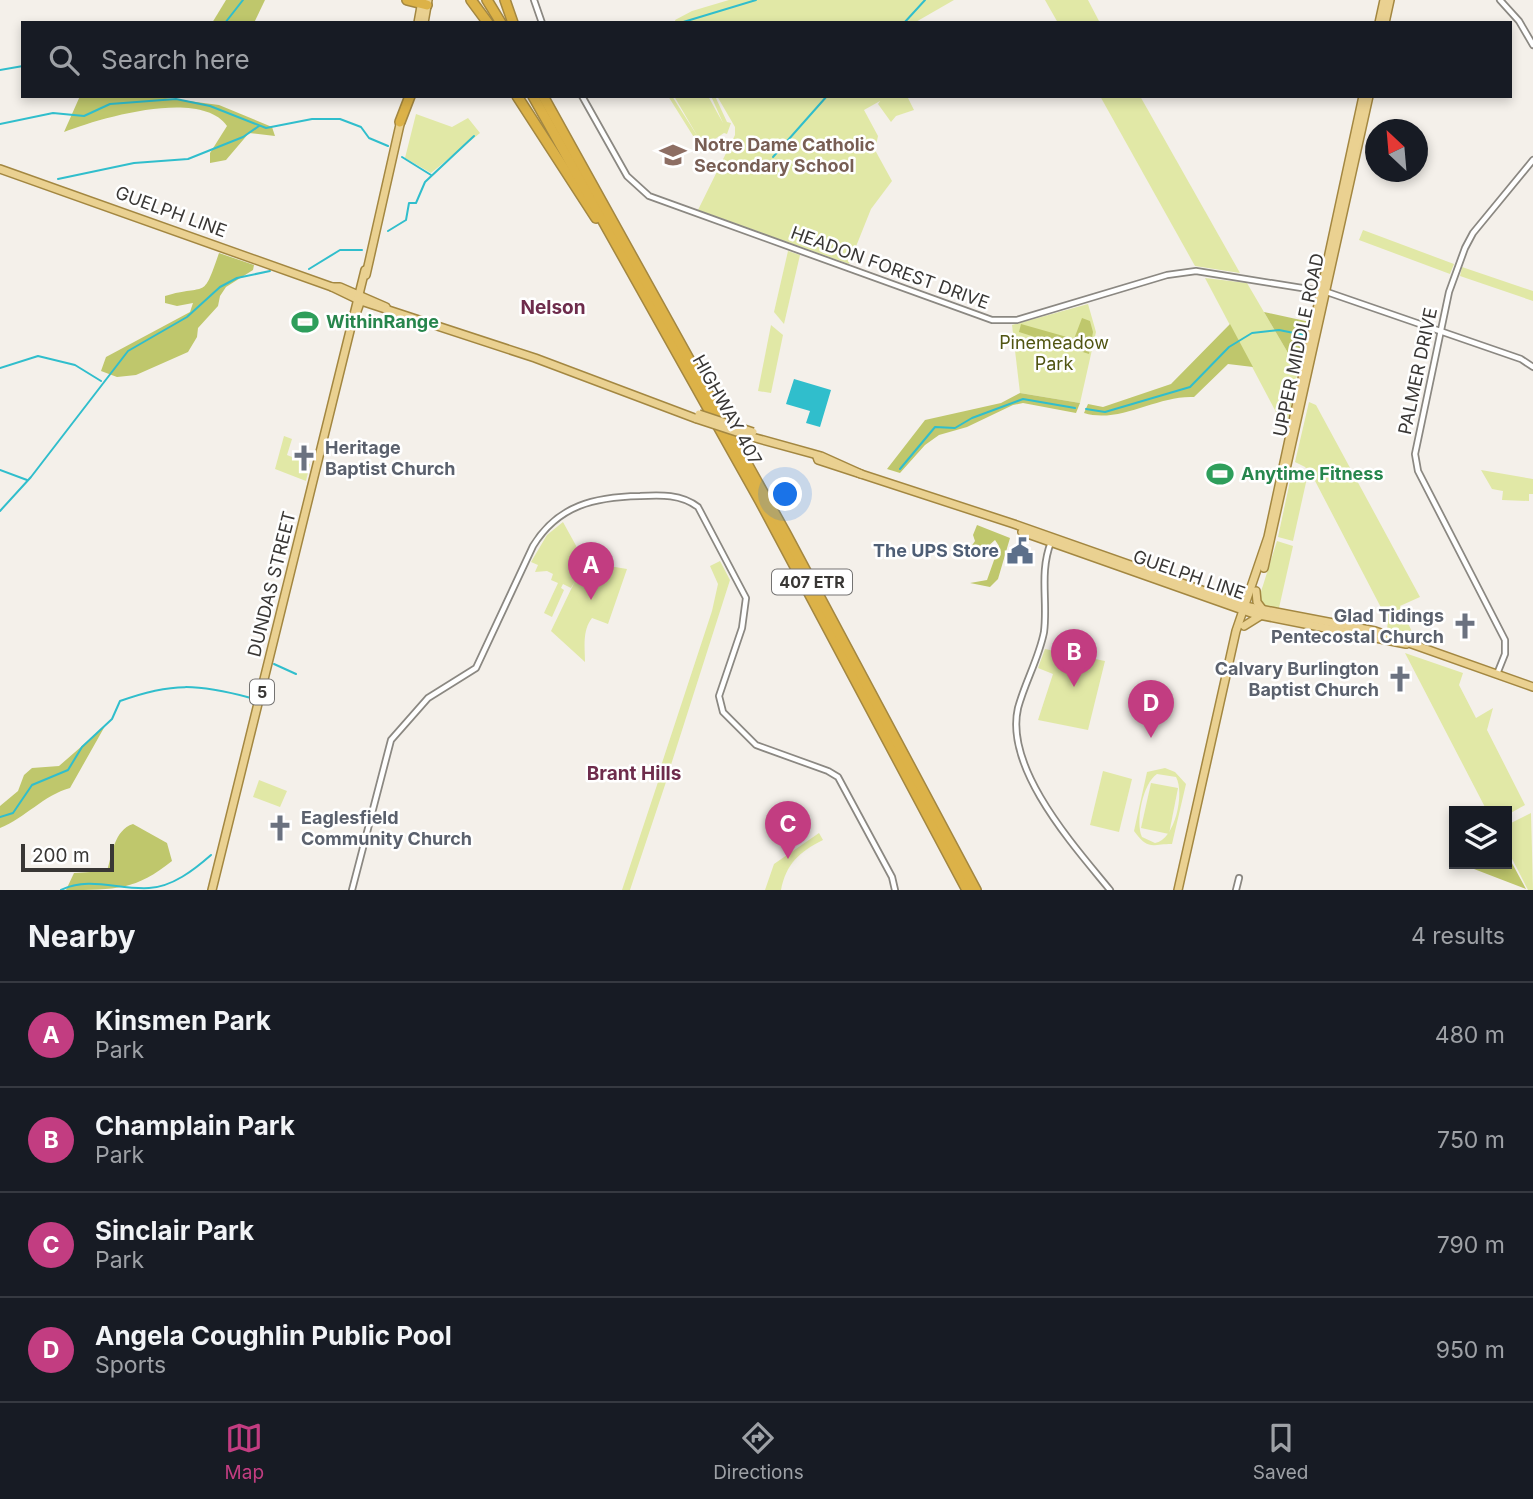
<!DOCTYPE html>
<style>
body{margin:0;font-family:Inter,sans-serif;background:#242831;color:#f1f3f6}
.controls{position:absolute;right:21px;bottom:21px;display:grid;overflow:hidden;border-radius:0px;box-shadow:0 4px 10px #0003}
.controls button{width:63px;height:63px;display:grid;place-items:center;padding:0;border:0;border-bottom:2px solid #363941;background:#171b24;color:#f1f3f6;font:35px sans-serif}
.compass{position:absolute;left:1365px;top:119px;width:63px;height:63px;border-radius:50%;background:#171b24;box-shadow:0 4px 10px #0003;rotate:334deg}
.scale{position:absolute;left:21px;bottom:18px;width:93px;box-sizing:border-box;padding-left:7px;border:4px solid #393735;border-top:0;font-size:19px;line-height:24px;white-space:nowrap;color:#393735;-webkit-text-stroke:5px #fff;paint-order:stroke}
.you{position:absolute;left:786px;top:495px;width:24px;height:24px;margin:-18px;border:5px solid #fff;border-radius:50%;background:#1a73e8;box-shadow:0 0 0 10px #1a73e833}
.badge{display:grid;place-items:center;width:46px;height:46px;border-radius:50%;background:#c23d81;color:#fff;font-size:23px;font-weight:700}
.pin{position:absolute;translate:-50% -58px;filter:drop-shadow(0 2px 4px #0008)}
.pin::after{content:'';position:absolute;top:37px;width:24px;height:21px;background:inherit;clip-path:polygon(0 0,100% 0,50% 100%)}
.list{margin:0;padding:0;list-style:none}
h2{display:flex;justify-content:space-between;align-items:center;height:91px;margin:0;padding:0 28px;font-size:30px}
h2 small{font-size:23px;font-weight:400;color:#9ea1a6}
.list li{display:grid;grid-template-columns:46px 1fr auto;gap:21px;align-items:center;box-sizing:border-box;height:105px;padding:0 28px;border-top:2px solid #363941}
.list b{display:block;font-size:26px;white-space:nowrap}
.list p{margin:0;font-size:23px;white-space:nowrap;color:#9ea1a6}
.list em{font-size:23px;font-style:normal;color:#9ea1a6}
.icon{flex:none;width:38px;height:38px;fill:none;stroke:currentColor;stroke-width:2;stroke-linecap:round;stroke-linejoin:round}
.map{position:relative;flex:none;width:1533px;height:890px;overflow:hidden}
.search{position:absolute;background:#171b24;box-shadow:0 4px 10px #0003;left:21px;right:21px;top:21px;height:77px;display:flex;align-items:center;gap:18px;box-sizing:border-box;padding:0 24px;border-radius:0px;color:#9ea1a6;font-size:26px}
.sheet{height:511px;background:#171b24}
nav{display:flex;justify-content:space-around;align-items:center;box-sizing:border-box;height:98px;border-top:2px solid #363941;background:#171b24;font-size:19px;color:#9ea1a6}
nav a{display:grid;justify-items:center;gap:4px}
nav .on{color:#c23d81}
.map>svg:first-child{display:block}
.green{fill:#e1e8a6;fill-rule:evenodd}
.forest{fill:#bfc76c}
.water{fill:#30becc}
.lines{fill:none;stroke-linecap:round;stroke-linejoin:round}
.stream{stroke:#30becc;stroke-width:2}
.minor-casing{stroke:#8b8882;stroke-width:8}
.major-casing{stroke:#a38741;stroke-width:10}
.highway-casing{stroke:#a38741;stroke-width:12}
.minor{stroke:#fff;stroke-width:4.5}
.major{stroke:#ead191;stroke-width:7}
.highway{stroke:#dcb248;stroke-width:9}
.major-bridge-casing{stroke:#a38741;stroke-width:10;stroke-linecap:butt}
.major-bridge{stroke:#ead191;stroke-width:7}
.labels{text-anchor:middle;stroke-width:5;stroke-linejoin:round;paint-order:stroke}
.shield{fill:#fff;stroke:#747372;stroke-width:2}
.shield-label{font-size:16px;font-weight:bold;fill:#393735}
.education-label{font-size:18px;font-weight:bold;fill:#785e54;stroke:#fff;text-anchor:start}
.street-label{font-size:18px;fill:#393735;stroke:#fff}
.leisure-label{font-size:18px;font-weight:bold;fill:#27864d;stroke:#fff;text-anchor:start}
.park-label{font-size:18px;fill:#515512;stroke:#fff}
.worship-label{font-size:18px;font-weight:bold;fill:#5b616d;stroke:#fff;text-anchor:start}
.service-label{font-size:18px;font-weight:bold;fill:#4e5e75;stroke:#fff;text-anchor:end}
.neighbourhood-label{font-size:19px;font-weight:bold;fill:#6e2c4c;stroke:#fff}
</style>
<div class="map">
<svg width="1533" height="890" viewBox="0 0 1533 890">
<rect width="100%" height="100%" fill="#f4f0ea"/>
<g class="green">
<path d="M729,0H954L914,23H676L675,20L692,11Z"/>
<path d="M1045,0H1088L1100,23H1058Z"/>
<path d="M668,96H672L698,137L674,96H708L723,123L711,96H715L727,122L731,123L727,134L724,133L709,143L695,139Z"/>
<path d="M717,96H907L914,110L896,116L891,122L878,104L880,101L864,110L878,136L875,150L892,181L871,209L849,264L698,210L735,135V127Z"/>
<path d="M1100,96H1140L1240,273L1195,266Z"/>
<path d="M416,114L452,127L468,118L480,133L431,173L405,158Z"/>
<path d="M1363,230L1454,264L1450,274L1359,240Z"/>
<path d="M788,251L800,255L784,324L774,312Z"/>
<path d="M1462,267L1533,291V301L1460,276Z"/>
<path d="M1205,278L1247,283L1298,370L1286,431Z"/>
<path d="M1088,304L1096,332L1080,403L1020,393L1012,325Z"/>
<path d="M771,325L783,335L771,393L758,391Z"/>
<path d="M1309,402L1316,405L1420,597L1400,606L1414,636L1409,638L1387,629L1388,621L1313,477L1305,467L1295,462Z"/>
<path d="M284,436L292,439L287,455L310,464L306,481L275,469Z"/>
<path d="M1293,467L1300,469L1307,478L1293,541L1278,537Z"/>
<path d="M1481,470L1533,479V494H1529V501L1502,500L1503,491L1492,489Z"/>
<path d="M563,522L585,562L627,569L608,624L592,618C582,631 585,647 585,662L551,631L575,581L571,588L563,584L561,588L564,590L552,617L544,613L558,583L551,580L553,574L547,571L535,572L538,565L531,562L547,535Z"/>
<path d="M1277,541L1293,546L1279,608L1262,605L1259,598Z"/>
<path d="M720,561L730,580L669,771L661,766L712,611L718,584L710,566Z"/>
<path d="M1045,649L1105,661L1088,730L1038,720L1053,674L1038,668Z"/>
<path d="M1405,653L1463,673L1459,685L1476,718L1493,708L1487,730L1525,805L1507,815V811H1487Z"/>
<path d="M1165,768L1175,772L1186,784L1172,844C1151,844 1149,851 1134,831L1147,772ZM1157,774L1176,777C1185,793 1175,840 1155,843L1142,837C1135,822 1143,783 1157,774Z"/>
<path d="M1103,771L1132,779L1119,832L1090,825Z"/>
<path d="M660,776L666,782L630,890H622Z"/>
<path d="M259,780L287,791L280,807L253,797Z"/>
<path d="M1151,783L1178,788L1169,834L1141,828Z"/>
<path d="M1531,813L1533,890H1528L1507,849V825Z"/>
<path d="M819,833L823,840C799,852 786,864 781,890H765L774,864Z"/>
</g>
<g class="forest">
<path d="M226,0H265L254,23H212Z"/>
<path d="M80,96H150L219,105L272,127L275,136L249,133L226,160L210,163V153L227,126C201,88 100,118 64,132Z"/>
<path d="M219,253L254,265L253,270L226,287L220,296L218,306L198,328L197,337L188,352L136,375L117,377L101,371L106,357L190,312L193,303L177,306L165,303V296C208,283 202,302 219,253Z"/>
<path d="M1264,312L1310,322L1298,370Z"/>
<path d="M1082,318L1090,321L1093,332L1089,354L1019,332L1021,324L1074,339Z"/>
<path d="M1230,324L1253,367L1228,364L1194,397C1157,395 1120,424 1084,413L1088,404L1103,407L1171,384Z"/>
<path d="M1020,393L1080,403L1076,413L1023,403L1013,405L967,427L939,435L925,445L900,473L887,469L925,420L1001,403Z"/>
<path d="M977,525L1010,538L998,579L990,587L970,583L987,580L999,546L995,540L978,555L969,550L975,541L973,535Z"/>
<path d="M105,726L70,788C44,795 25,818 0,828V806L18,791L24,775L32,768L59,766Z"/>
<path d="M133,824L167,843L172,861C136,890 116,890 66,890L74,873L107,871C112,855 114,830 133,824Z"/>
<path d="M1507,854L1526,889L1461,864H1507Z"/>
</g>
<path class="water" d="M794,379L831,390L820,427L806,423L810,411L786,404Z"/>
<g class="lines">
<g class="stream">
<path d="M225,23L243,0"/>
<path d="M680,23L756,0"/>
<path d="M904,23L925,0"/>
<path d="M0,70L23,66"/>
<path d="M0,124L53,113L84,116L110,104L176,99L210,106L266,128L312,119H340L361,127L369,138L388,146"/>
<path d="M402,157L431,175"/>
<path d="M773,157L827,96"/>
<path d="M58,179L134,163L188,159L243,137L259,126"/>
<path d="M388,231L406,220L409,203H416L425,182L474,136"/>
<path d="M309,269L340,250H362"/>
<path d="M0,368L38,356L75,365L101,381"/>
<path d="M1086,409L1105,412L1190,387L1229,347L1252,333L1279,330L1309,336"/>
<path d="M900,469L935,427L955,428L972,418L1023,399L1075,408"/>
<path d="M0,470L27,480"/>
<path d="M0,511L31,477L128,351L187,317L220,287L237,278L270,271"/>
<path d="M274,664L296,674"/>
<path d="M0,817L13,813L32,785L68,770L82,747L112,719L120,701C172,682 198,684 251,698"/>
<path d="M61,890C89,876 119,890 149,888C172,887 194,870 211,855"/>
</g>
<g class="minor-casing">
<g id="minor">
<path d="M534,0L542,23"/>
<path d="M1500,0L1519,21L1533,45"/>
<path d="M582,96L627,176L649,196L992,320H1017L1167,275L1196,271L1327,292L1521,359L1533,367"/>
<path d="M1051,542C1039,573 1048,601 1044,632C1039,658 1025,682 1018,708C1004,769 1075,847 1110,890"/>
<path d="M1497,674L1505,654V640L1418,471L1415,454L1449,292L1465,248L1473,233L1533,160"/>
<path d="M352,890L391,740L428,698L476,668L533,546C558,505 595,497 640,496C661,495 681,494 698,507L746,598L742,628L719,696L723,712L756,745L828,771L838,777L892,877L895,890"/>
<path d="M1236,890L1239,878"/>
</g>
</g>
<g class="major-casing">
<g id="major">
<path d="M418,23L422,1"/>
<path d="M424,23L428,0"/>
<path d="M1379,23L1384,0"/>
<path d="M1385,23L1390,0"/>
<path d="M0,169L332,287H340L386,307"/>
<path d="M366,275L401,120"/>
<path d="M332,287L361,301L535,358L697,419"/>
<path d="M352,325L362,297"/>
<path d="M752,437L821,456L861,474"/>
<path d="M817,457L818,460L1014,524L1250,607L1375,631L1533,687"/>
<path d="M1022,532L1254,614L1406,644"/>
<path d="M1264,568L1369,96"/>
<path d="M1256,591L1257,602L1263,610"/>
<path d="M1244,626L1260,616"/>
<path d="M212,890L365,270"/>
<path d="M1178,890L1236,631L1268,537L1363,96"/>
</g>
</g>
<g class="highway-casing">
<g id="highway">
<path d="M407,0L427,5"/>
<path d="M471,0L488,23"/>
<path d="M487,0L501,23"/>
<path d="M505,0L513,23"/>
<path d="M517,96L596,218"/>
<path d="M533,96L760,501L967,890"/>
<path d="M543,96L786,534L976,890"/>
<path d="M400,122L410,96"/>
</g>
</g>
<use href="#minor" class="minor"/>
<use href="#major" class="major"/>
<use href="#highway" class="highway"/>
<g class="major-bridge-casing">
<g id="major-bridge">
<path d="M699,414L753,432"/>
<path d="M697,419L752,437"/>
</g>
</g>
<use href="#major-bridge" class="major-bridge"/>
</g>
<defs>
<g id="school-bare" transform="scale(2.1)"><path d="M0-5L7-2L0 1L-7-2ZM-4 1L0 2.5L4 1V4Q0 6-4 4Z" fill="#8d6e63" stroke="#fff" stroke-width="2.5" paint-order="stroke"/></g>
<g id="stadium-bare" transform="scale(2.1)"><path d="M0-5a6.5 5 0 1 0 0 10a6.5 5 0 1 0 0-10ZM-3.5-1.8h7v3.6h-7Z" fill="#2e9e5b" stroke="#fff" stroke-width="2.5" paint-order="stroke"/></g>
<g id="church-bare" transform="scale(2.1)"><path d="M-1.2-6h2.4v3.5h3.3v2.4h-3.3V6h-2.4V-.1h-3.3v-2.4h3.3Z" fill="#6b7280" stroke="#fff" stroke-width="2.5" paint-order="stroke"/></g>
<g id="civic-bare" transform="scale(2.1)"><path d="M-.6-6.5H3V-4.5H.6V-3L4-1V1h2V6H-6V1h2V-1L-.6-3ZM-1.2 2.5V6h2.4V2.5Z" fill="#5c6f8a" stroke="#fff" stroke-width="2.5" paint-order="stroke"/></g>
</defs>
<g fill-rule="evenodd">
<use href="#school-bare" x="673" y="155"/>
<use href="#stadium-bare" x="305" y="322"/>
<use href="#church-bare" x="304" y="458"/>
<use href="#stadium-bare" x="1220" y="474"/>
<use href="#civic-bare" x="1020" y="551"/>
<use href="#church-bare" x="1465" y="626"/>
<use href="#church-bare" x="1400" y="679"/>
<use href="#church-bare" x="280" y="828"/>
</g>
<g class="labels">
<g class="shield">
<rect x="772" y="569.5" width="80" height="25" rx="5"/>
<rect x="250" y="679.5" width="24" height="25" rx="5"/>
</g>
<g class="shield-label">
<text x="812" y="588">407 ETR</text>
<text x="262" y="698">5</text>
</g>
<g class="education-label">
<text x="694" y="151">Notre Dame Catholic<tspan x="694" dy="21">Secondary School</tspan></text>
</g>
<g class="street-label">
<text transform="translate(171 212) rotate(20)" y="6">GUELPH LINE</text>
<text transform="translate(890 268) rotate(20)" y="6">HEADON FOREST DRIVE</text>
<text transform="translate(1299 345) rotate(-78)" y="6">UPPER MIDDLE ROAD</text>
<text transform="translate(1418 371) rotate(-78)" y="6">PALMER DRIVE</text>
<text transform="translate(727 410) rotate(61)" y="6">HIGHWAY 407</text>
<text transform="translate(1189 575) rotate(19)" y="6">GUELPH LINE</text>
<text transform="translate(272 584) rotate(-76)" y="6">DUNDAS STREET</text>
</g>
<g class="leisure-label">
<text x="326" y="328">WithinRange</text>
<text x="1241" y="480">Anytime Fitness</text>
</g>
<g class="park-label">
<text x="1054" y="349">Pinemeadow<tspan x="1054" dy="21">Park</tspan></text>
</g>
<g class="worship-label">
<text x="325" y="454">Heritage<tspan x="325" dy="21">Baptist Church</tspan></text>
<text x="1444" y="622" text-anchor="end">Glad Tidings<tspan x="1444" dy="21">Pentecostal Church</tspan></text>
<text x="1379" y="675" text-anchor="end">Calvary Burlington<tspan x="1379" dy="21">Baptist Church</tspan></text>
<text x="301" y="824">Eaglesfield<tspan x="301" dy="21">Community Church</tspan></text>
</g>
<g class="service-label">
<text x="999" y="557">The UPS Store</text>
</g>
<g class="neighbourhood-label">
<text x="553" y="314">Nelson</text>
<text x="634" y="780">Brant Hills</text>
</g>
</g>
</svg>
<div class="controls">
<button><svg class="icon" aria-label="layers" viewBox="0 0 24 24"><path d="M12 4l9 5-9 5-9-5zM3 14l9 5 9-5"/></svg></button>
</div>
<svg class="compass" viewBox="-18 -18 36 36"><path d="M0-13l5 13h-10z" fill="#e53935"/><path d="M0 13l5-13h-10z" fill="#9ea1a6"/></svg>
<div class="scale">200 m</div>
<div class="you"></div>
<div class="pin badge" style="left:591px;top:600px">A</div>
<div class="pin badge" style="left:1074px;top:687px">B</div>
<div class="pin badge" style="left:788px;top:859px">C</div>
<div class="pin badge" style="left:1151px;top:738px">D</div>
<div class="search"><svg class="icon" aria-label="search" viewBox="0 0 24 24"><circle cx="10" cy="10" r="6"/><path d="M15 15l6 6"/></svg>Search here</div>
</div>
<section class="sheet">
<h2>Nearby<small>4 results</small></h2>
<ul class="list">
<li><span class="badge">A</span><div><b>Kinsmen Park</b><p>Park</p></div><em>480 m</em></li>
<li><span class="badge">B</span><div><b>Champlain Park</b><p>Park</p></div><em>750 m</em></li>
<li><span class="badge">C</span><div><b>Sinclair Park</b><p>Park</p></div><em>790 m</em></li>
<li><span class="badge">D</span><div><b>Angela Coughlin Public Pool</b><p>Sports</p></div><em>950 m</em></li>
</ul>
</section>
<nav>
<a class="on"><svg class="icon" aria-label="map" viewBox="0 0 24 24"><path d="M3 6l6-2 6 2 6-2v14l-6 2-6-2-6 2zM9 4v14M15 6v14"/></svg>Map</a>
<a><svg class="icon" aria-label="directions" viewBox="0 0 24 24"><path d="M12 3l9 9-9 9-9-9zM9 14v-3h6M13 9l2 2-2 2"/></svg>Directions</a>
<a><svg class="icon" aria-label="saved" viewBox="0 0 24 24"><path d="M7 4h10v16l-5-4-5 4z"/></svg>Saved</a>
</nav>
